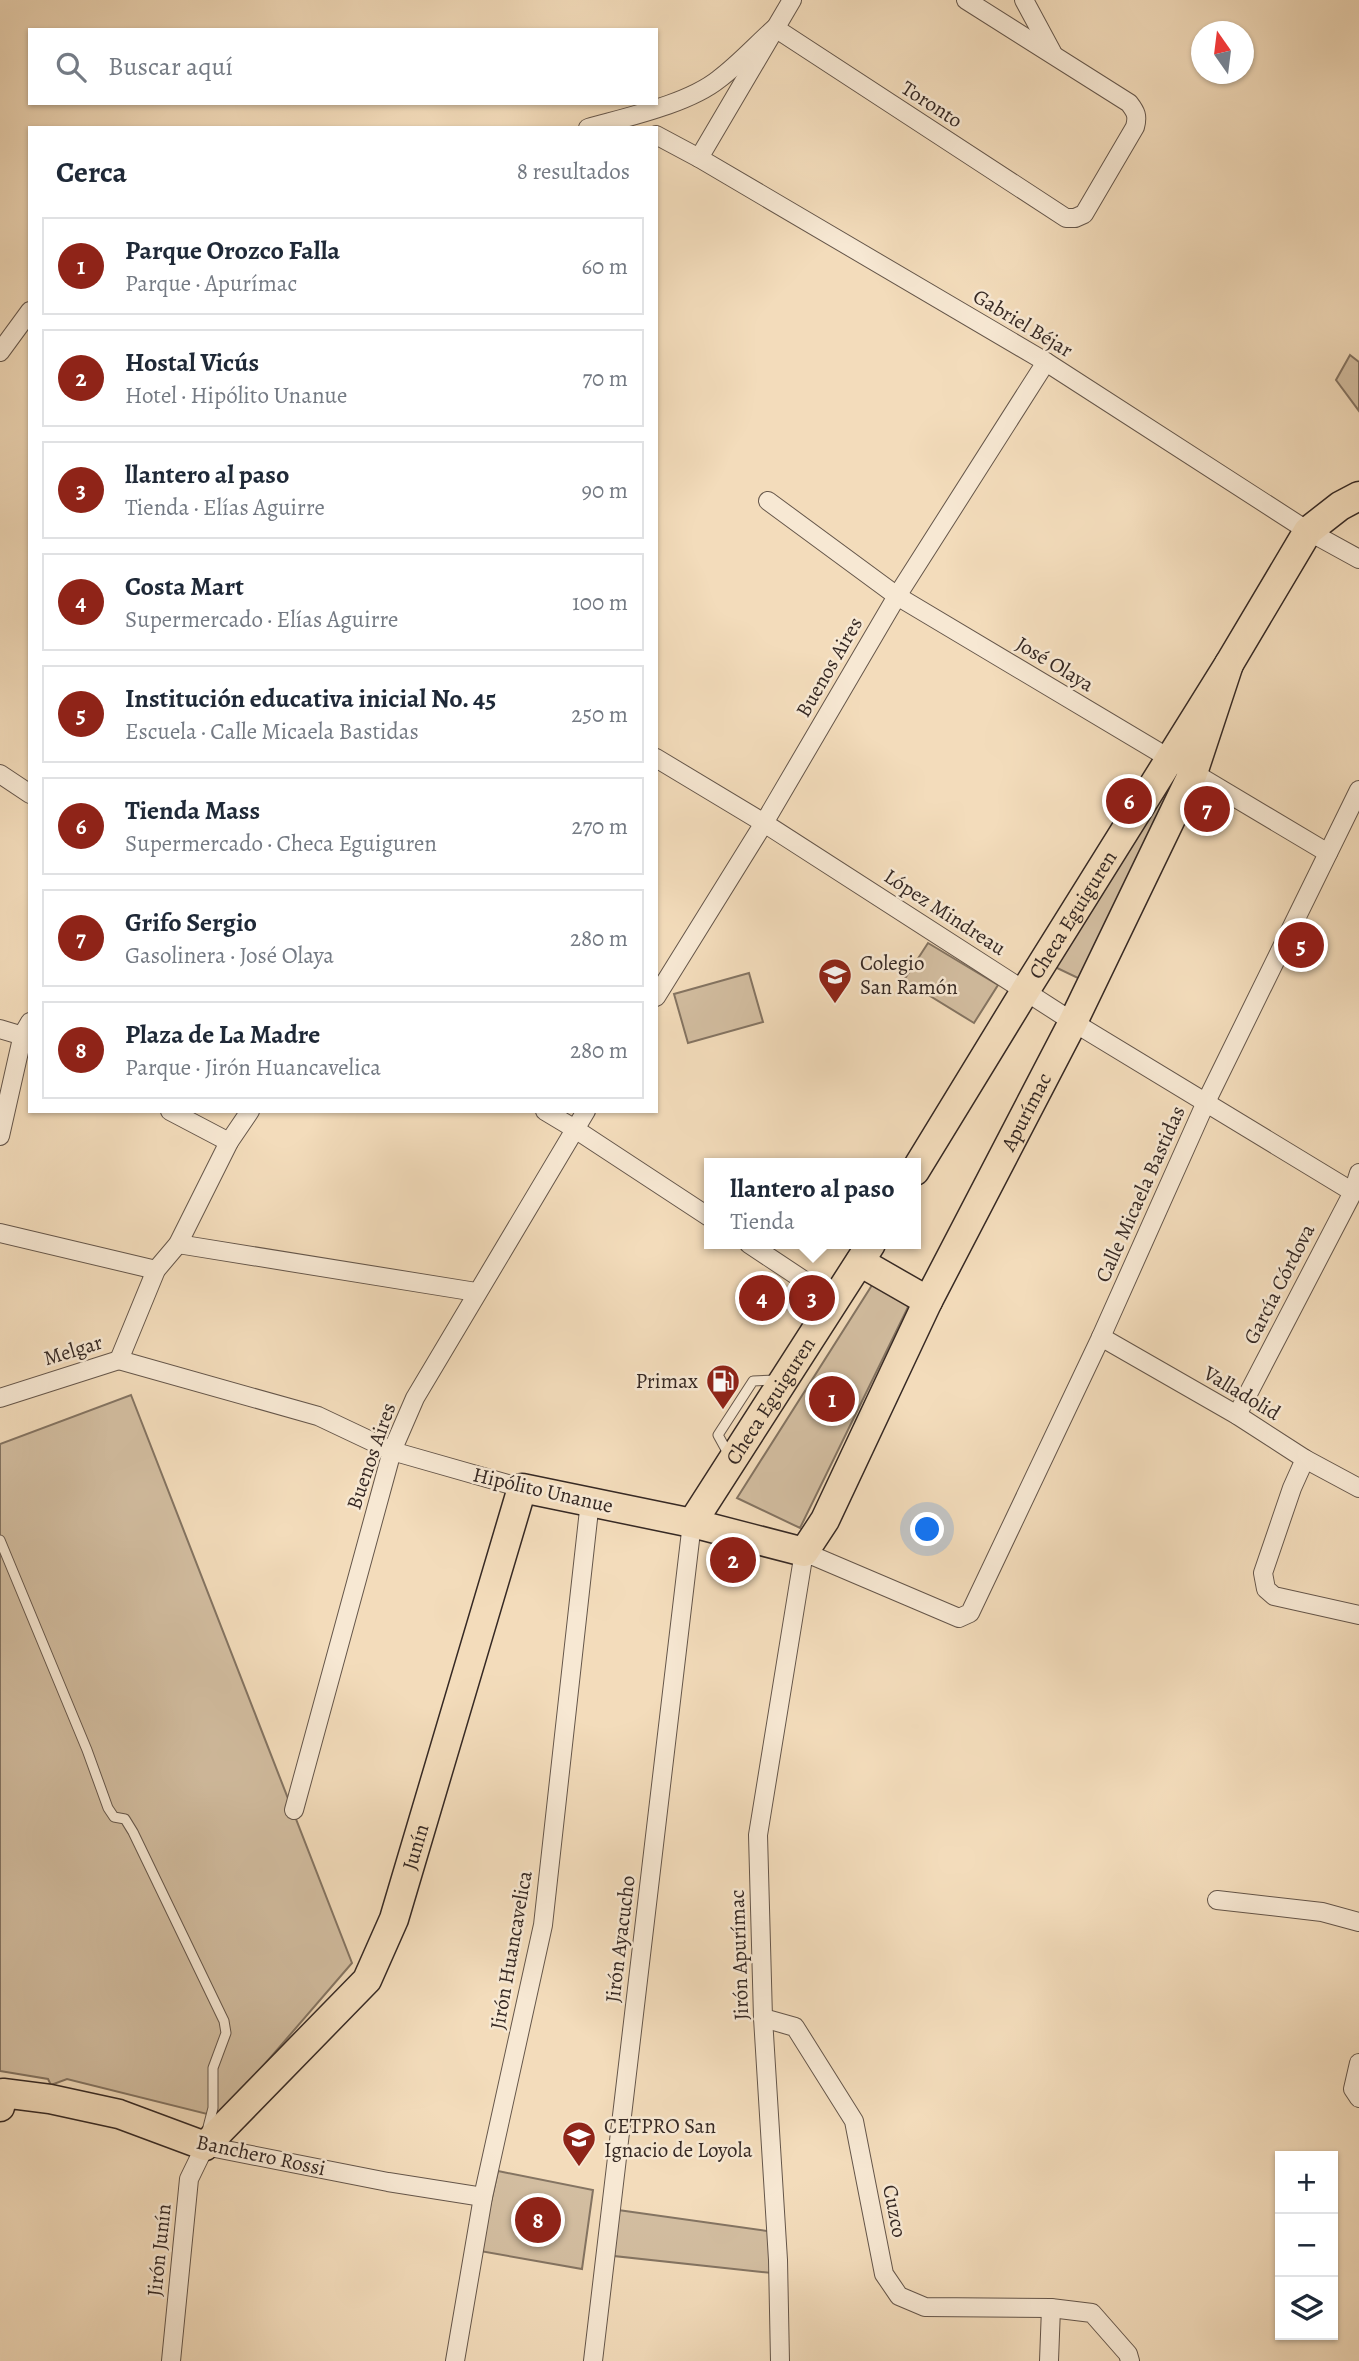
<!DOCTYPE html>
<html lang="es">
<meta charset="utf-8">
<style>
body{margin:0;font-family:Alegreya,serif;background:#f2f2f3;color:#1f2937}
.controls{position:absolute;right:21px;bottom:21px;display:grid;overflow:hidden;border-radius:0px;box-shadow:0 2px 5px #0004}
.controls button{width:63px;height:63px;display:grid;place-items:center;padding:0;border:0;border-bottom:2px solid #e0e1e3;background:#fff;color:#1f2937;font:35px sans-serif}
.compass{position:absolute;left:1191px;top:21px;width:63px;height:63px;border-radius:50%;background:#fff;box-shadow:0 2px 5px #0004;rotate:346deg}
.you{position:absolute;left:928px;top:1530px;width:24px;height:24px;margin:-18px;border:5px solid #fff;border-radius:50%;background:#1a73e8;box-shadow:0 0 0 10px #1a73e833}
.badge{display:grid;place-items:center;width:46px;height:46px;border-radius:50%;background:#8f2418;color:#fff;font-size:23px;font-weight:700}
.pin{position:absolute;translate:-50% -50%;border:4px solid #fff;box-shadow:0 2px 7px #0006}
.popup{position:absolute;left:704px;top:1158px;width:217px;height:91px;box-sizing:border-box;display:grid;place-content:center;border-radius:0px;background:#fff;filter:drop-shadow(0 2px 5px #0005);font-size:23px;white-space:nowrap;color:#747a83}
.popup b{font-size:26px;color:#1f2937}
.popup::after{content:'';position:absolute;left:50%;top:100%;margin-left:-14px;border:14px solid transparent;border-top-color:#fff}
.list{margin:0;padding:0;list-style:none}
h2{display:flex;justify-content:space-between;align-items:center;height:91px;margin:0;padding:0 28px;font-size:30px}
h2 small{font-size:23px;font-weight:400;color:#747a83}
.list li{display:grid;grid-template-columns:46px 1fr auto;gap:21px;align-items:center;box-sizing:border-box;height:98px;margin:0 14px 14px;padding:0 14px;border:2px solid #e0e1e3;border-radius:0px}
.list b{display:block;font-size:26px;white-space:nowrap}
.list p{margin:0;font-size:23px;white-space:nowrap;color:#747a83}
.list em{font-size:23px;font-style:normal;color:#747a83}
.icon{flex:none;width:38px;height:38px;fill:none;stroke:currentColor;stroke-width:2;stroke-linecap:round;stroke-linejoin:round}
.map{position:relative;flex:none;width:1359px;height:2361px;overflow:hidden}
.search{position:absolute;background:#fff;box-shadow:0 2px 5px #0004;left:28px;top:28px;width:630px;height:77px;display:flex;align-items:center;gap:18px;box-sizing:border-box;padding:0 24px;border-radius:0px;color:#747a83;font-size:26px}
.panel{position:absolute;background:#fff;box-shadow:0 2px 5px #0004;left:28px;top:126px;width:630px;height:987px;border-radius:0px}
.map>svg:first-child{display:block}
.green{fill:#d3bea1;stroke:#847462;stroke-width:2}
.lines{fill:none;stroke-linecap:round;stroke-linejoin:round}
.lane-casing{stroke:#65564a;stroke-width:11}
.street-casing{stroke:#65564a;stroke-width:20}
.primary-casing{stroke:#362924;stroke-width:31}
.lane{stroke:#f7e8d3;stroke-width:9}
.street{stroke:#f7e8d3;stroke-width:18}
.primary{stroke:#f3dcbb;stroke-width:28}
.labels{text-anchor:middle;stroke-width:5;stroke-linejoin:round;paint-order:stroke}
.street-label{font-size:21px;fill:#362924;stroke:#f7e8d3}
.poi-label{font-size:21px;fill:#362924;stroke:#f7e8d3;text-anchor:start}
</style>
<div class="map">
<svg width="1359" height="2361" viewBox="0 0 1359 2361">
<rect width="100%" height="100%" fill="#f3dcbb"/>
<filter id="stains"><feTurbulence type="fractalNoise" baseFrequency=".00286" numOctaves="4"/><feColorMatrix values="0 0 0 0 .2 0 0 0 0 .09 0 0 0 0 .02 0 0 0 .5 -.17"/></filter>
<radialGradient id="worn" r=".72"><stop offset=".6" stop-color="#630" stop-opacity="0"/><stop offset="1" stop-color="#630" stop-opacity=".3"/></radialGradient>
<g class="green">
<path d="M1350,355L1359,362V411L1336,380Z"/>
<path d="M1172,769L1180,774L1082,980L1055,967Z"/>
<path d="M928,943L998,985L974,1023L904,980Z"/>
<path d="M749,973L763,1022L688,1043L674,994Z"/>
<path d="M874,1282L912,1299L800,1528L737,1498Z"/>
<path d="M131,1395L352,1963L219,2117L67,2079L51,2085L48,2079L0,2071V1444Z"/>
<path d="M498,2171L593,2190L582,2269L480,2251Z"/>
<path d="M611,2209L774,2232L772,2273L605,2255Z"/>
</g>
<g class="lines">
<g class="lane-casing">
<g id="lane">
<path d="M729,1455L718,1435L753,1381L776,1380"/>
<path d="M0,1540L87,1750L108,1808L114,1817L125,1819L133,1832L224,2021L226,2033L213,2068V2108L207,2131"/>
</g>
</g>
<g class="street-casing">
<g id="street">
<path d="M1024,0L1052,52"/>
<path d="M588,128C627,117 688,104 719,79C739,64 756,45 775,28L1066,218H1075L1084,214L1135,127C1138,116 1136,112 1129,103L966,0"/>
<path d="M656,135L699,158L1046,362L1308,531L1359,559"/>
<path d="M699,158L792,0"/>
<path d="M0,352L30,311"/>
<path d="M768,501L897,596L1328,853"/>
<path d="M656,758L764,823L1073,1022L1353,1192"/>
<path d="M0,774L30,794"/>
<path d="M656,997L764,823L897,596L1046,362"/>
<path d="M0,1029L30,1038"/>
<path d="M170,1111L229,1142"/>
<path d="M545,1111L575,1129L709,1217"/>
<path d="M0,1136L23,1034L30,1022"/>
<path d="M0,1233L156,1270"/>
<path d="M178,1244L476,1292"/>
<path d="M749,1244L835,1301"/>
<path d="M1101,1337L1237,1415L1305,1459L1359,1488"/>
<path d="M119,1360L318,1416L392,1451L522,1488"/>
<path d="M119,1360L156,1270L178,1244L229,1142L250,1111"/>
<path d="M0,1398L119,1360"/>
<path d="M1237,1415L1353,1192L1359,1173"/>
<path d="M1305,1459L1292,1488L1263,1573L1266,1589L1274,1596L1359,1615"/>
<path d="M294,1810L392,1451L415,1398L586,1111"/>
<path d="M1217,1900L1322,1912L1359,1922"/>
<path d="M763,2018L795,2027L854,2121L884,2274L899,2296L925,2307L1051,2308L1092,2313L1128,2354L1130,2361"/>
<path d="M1359,2063L1353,2089L1359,2098"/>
<path d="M171,2361L189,2179L205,2146L388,2182L483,2197"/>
<path d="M455,2361L483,2197L543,1925L590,1501"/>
<path d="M593,2361L692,1523"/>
<path d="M780,2361L778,2260L763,2018L758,1835L804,1552L959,1618L970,1613L1101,1337L1206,1102L1359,790"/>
<path d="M1049,2361L1051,2308"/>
</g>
</g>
<g class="primary-casing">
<g id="primary">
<path id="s1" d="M915,1171L1025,991L1229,664L1308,531L1340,506L1359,496"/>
<path d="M860,1262L928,1301"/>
<path id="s2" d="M692,1523L871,1244"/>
<path id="s3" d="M0,2107L3,2093L50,2099L119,2114L205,2146L367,1980L394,1919L522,1488L692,1523L804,1552L825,1520L928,1301L1073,1022L1193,773L1229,664"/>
</g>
</g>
<use href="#lane" class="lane"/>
<use href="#street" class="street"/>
<use href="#primary" class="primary"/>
</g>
<defs>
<g id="school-pin" transform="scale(1.75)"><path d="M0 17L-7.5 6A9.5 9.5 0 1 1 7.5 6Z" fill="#8f2418" stroke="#f7e8d3"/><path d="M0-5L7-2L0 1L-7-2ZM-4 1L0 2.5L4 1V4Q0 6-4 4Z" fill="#fff"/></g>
<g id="fuel-pin" transform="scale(1.75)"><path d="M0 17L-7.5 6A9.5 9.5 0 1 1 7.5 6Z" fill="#8f2418" stroke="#f7e8d3"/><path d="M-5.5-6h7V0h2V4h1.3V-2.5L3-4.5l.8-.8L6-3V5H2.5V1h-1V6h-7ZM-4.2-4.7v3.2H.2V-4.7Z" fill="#fff"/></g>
<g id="university-pin" transform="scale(1.75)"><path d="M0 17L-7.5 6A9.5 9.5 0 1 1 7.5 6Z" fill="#8f2418" stroke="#f7e8d3"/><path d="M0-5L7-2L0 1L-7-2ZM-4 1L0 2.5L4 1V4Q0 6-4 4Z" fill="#fff"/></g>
</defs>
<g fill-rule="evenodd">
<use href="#school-pin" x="835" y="975"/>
<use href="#fuel-pin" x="723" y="1381"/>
<use href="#university-pin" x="579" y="2138"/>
</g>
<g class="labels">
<g class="street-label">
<text transform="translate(932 104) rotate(33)" y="7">Toronto</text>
<text transform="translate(1023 323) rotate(31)" y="7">Gabriel Béjar</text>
<text transform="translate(1055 664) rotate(31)" y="7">José Olaya</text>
<text transform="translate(829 667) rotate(-60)" y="7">Buenos Aires</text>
<text transform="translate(945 912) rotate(33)" y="7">López Mindreau</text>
<text dy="7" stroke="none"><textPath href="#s1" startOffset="301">Checa Eguiguren</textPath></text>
<text dy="7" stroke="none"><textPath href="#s3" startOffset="1755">Apurímac</textPath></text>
<text transform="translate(1140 1194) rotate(-66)" y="7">Calle Micaela Bastidas</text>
<text transform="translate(1279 1284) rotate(-63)" y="7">García Córdova</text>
<text transform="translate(73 1350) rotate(-17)" y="7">Melgar</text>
<text transform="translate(1242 1393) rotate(31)" y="7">Valladolid</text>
<text dy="7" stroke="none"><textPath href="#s2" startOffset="145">Checa Eguiguren</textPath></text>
<text transform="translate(371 1456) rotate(-71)" y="7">Buenos Aires</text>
<text transform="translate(543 1490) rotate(13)" y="7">Hipólito Unanue</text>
<text dy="7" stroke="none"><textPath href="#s3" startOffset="598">Junín</textPath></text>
<text transform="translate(620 1939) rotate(-83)" y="7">Jirón Ayacucho</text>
<text transform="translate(511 1950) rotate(-80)" y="7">Jirón Huancavelica</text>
<text transform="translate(739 1955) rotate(-92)" y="7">Jirón Apurímac</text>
<text transform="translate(261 2155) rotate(12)" y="7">Banchero Rossi</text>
<text transform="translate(895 2211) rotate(79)" y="7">Cuzco</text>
<text transform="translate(159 2250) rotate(-84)" y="7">Jirón Junín</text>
</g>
<g class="poi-label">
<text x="860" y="970">Colegio<tspan x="860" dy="24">San Ramón</tspan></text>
<text x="698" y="1388" text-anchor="end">Primax</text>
<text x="604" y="2133">CETPRO San<tspan x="604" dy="24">Ignacio de Loyola</tspan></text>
</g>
</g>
<rect width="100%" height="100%" filter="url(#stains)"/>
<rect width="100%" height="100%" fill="url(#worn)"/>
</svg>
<div class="controls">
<button>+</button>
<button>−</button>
<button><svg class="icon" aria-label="layers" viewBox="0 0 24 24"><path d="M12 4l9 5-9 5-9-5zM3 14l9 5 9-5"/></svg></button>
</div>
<svg class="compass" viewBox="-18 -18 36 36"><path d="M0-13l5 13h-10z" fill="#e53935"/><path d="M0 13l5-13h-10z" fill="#747a83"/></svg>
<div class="you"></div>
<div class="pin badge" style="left:832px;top:1399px">1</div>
<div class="pin badge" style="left:733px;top:1560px">2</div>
<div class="pin badge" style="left:812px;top:1298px">3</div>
<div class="popup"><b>llantero al paso</b>Tienda</div>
<div class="pin badge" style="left:762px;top:1298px">4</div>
<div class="pin badge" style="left:1301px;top:945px">5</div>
<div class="pin badge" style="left:1129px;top:801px">6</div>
<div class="pin badge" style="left:1207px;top:809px">7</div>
<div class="pin badge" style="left:538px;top:2220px">8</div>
<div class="search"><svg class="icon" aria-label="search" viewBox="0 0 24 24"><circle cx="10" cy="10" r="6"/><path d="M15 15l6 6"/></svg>Buscar aquí</div>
<section class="panel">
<h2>Cerca<small>8 resultados</small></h2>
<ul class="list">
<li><span class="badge">1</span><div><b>Parque Orozco Falla</b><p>Parque · Apurímac</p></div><em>60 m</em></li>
<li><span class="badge">2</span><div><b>Hostal Vicús</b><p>Hotel · Hipólito Unanue</p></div><em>70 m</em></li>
<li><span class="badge">3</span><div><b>llantero al paso</b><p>Tienda · Elías Aguirre</p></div><em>90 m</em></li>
<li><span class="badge">4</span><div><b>Costa Mart</b><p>Supermercado · Elías Aguirre</p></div><em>100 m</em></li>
<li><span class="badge">5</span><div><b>Institución educativa inicial No. 45</b><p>Escuela · Calle Micaela Bastidas</p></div><em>250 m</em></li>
<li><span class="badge">6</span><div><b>Tienda Mass</b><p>Supermercado · Checa Eguiguren</p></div><em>270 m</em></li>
<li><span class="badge">7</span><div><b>Grifo Sergio</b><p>Gasolinera · José Olaya</p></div><em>280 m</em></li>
<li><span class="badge">8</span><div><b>Plaza de La Madre</b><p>Parque · Jirón Huancavelica</p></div><em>280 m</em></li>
</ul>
</section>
</div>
